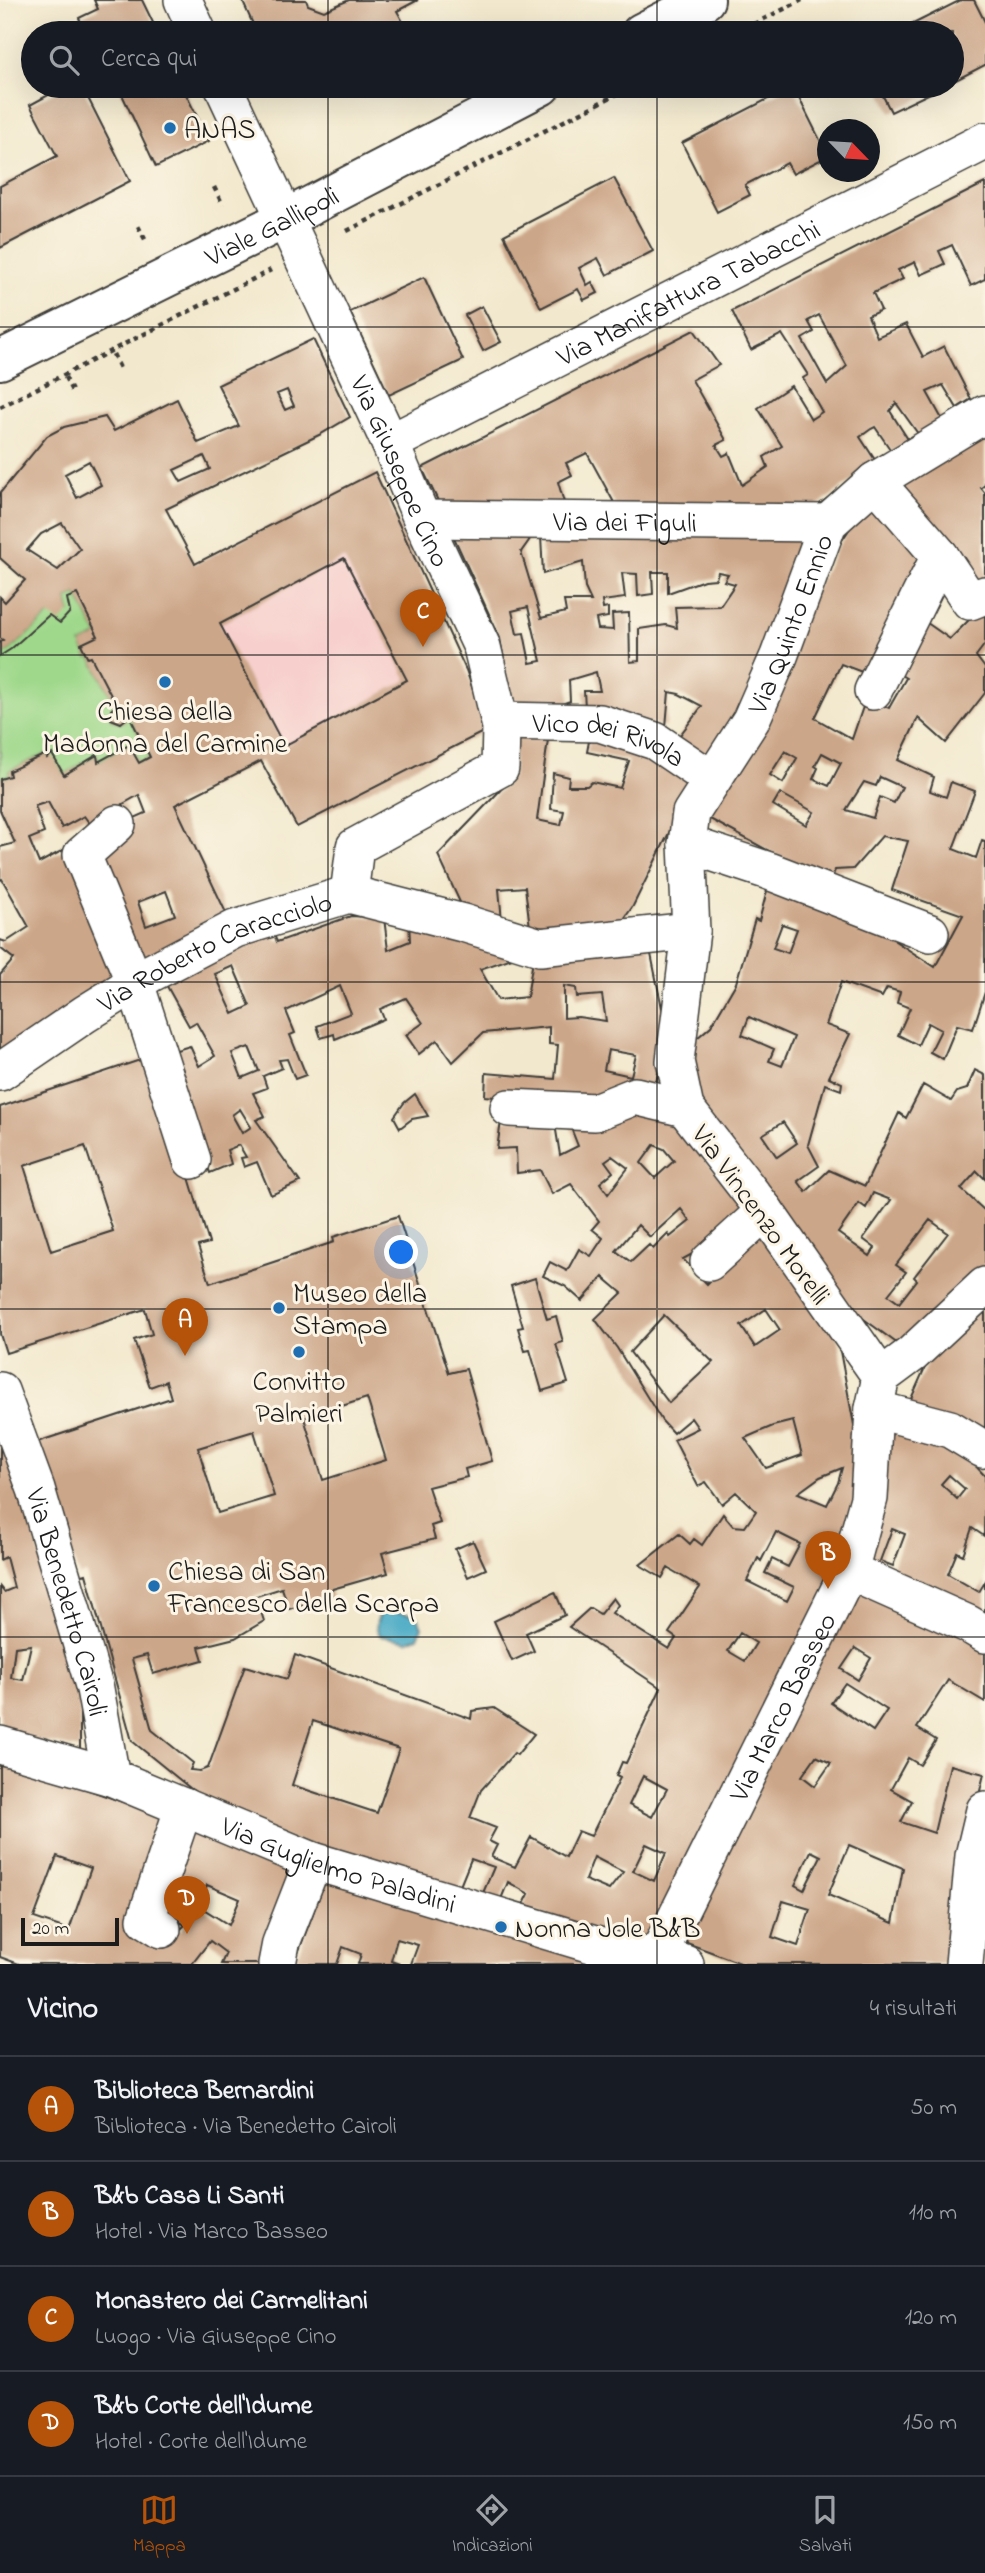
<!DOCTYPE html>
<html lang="it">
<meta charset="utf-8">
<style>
body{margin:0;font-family:"Indie Flower",sans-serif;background:#20242c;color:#f1f3f6}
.compass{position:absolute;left:817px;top:119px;width:63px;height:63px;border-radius:50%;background:#171b24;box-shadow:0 7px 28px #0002;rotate:115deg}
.scale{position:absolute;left:21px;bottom:18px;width:98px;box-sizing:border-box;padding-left:7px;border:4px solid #1c1c1c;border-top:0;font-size:19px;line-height:24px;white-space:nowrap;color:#1c1c1c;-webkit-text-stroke:5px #fcf5e5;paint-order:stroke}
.you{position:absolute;left:402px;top:1253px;width:24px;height:24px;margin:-18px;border:5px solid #fff;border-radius:50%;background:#1a73e8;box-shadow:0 0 0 10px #1a73e833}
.badge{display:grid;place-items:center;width:46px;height:46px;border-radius:50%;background:#b45309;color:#fff;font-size:23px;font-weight:700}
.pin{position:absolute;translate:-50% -58px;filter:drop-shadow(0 2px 4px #0008)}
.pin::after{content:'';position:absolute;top:37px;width:24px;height:21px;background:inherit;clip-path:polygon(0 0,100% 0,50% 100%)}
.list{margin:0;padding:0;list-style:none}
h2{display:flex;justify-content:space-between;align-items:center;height:91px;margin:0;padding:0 28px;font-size:30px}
h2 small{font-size:23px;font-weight:400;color:#9ea1a6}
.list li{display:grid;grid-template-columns:46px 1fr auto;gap:21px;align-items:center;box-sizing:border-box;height:105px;padding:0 28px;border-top:2px solid #363941}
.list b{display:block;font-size:26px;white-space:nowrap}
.list p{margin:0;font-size:23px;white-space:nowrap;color:#9ea1a6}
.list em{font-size:23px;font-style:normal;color:#9ea1a6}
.icon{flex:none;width:38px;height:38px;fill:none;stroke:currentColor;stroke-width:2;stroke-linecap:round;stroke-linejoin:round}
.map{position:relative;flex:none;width:985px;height:1964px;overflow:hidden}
.search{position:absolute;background:#171b24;box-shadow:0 7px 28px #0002;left:21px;right:21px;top:21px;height:77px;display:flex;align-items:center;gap:18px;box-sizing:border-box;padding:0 24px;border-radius:38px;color:#9ea1a6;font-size:26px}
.sheet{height:511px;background:#171b24}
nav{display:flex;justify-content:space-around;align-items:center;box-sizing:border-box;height:98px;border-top:2px solid #363941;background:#171b24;font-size:19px;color:#9ea1a6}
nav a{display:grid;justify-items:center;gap:4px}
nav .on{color:#b45309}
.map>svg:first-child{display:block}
.built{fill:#f7d0cd}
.green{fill:#9fd88b;stroke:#5e7a54;stroke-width:2}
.water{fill:#44a8c4;stroke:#306270;stroke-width:2}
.building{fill:#cca688;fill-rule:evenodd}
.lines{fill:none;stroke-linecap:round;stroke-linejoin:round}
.minor-casing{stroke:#3c3b37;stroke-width:40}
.major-casing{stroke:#3c3b37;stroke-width:42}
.path{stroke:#3c3b37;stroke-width:4.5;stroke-dasharray:5 5;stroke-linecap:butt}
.minor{stroke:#fff;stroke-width:37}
.major{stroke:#fff;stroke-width:38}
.grid{fill:none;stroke:#1c1c1c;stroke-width:2;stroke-opacity:0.55}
.poi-dot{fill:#1f6fb2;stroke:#fcf5e5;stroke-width:2.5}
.labels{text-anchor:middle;stroke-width:6;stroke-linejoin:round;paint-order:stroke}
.poi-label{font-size:28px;fill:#1c1c1c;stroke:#fcf5e5;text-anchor:start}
.street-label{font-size:28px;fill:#1c1c1c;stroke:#fcf5e5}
</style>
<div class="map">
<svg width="985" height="1964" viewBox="0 0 985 1964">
<rect width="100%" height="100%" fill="#fcf5e5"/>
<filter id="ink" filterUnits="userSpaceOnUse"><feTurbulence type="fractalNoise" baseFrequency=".0143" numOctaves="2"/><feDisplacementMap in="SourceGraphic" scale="14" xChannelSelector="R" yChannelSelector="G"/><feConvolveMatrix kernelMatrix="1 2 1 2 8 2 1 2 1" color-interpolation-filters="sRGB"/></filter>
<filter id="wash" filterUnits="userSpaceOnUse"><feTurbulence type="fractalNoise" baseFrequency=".00686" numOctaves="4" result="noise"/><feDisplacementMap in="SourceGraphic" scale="28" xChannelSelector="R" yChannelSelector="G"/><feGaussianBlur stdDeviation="1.57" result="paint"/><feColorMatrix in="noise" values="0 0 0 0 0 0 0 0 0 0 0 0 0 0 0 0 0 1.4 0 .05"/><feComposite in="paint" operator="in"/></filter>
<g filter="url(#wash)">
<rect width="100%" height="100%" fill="#f2e8cd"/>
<path class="built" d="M375,472L466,670L487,730L297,827L261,761L195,564Z"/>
<path class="green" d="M77,594L98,636L81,644L88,658L91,657L116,705L111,710V719L121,723L126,719L128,713L150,757L139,763L129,745L98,762L97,755L64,775L51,755L47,758L46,754L9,771L10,776L0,779V656L11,649L49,615L70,612L67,598Z"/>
<path class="water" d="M387,1611L411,1614L418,1618L422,1627L418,1637L408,1641L381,1636C373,1627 376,1614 387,1611Z"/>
<g id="blocks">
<g class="building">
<path d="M94,0H142L158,33H86L79,18L98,9Z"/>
<path d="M242,0H306L308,5L324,11L349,0H418L397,11L409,33H257Z"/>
<path d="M961,0H974L985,22V65L952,82V33H895Z"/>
<path d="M65,86H82L130,181L0,248V186L57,156L30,105Z"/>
<path d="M118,86H182L209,141L156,167Z"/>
<path d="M793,86L828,156L793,174L787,163L745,185L750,195L717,212L682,143Z"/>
<path d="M878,86H945L891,112Z"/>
<path d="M614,178L653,251L607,275L598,258L579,268L587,285L592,282L598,293L584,300L578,289L541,308L504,235Z"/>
<path d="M985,183V279L971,286L952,245L939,251L945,264L921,275L915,262L898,270L903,279L873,293L881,310L868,316L877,337L906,324L923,357L944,346L971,399L957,408L943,385L927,392L942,419L919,435L896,403L890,411L909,441L892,452L875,427L871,429L860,437L877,463L804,515L734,512L729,502L707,512L617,508L587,453L566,463L572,475L558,482L566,509L441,507L422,468L694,330L719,365L692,380L726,440L716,445L723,456L729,453L742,485L768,467L764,457L782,446L758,408L791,386L811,419L822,412L803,378L808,375L782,334L751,350L732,311ZM819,315L847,366L827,384L802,339L814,332L808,321Z"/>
<path d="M424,277L463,360L389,395L350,312Z"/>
<path d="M482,306L501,342L483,351L465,315Z"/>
<path d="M313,339L350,417L321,434L166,509L195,564L375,472L466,670L487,730L297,827L261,761L175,805L229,919L134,969L89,857L132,819L146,813L139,795L123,804L127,810L96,832L84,816L62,828L48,802L35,806L44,833L29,839L39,863L69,847L119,976L0,1055V975L14,959L0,948V940L6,942L29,927L2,879L0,880V847L15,843L0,810V779L10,776L9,771L46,754L47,758L52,754L64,775L97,755L98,762L129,745L139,763L150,757L128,713L126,719L121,723L111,719V710L116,705L91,657L88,658L81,644L98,636L77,594L67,598L70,612L60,623L49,615L11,649L0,656V642L3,640L0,638V597L5,602L25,580L0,558V493L47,436L64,427L105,417L114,431L177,399L198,443L239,426L218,385ZM287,390L294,406L285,410L277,394ZM204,456L210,469L181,482L174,470ZM89,461L101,485L77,498L65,474ZM62,523L80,549L58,570L27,550L41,534ZM344,558L407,680L284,746L220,624ZM166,891L175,915L146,926L138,902Z"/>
<path d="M985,427V485L981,488L985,493V589L894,483Z"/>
<path d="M870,498L929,560L875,677L841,664L815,718L852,739L866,698L889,708L906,678L894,671L920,618L950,639L983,606L985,608V644L976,656L985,668V693L946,743L918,718L898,760L934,777L930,791L946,797L951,782L975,791L953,849L976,858L982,840L985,841V992L973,1029L957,1025L943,1059L930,1052L941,1030L928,1023L918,1045L898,1035L910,1008L897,1003L900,992L887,988L882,997L841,982L826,1025L850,1034L829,1077L842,1083L841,1090L825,1084L808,1145L819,1166L798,1181L806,1192L829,1170L865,1186L899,1113L906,1118L923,1085L951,1101L957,1092L967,1089L975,1070L985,1075V1179L977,1171L961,1189L985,1211V1277L902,1347L853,1311L693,1098L689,1045L711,1026L736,983L755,919L759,921L768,887L895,936V941L935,967L963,915L892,890L908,841L882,836L853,869L835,870L830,884L697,812L839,545ZM785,751L797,758L783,783L770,775ZM822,753L841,763L829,786L813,779L818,768L815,766ZM880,777L902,787L894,803L880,797L873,818L846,810L864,782L876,786ZM780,793L814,812L806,825L773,805ZM782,924L797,929L788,953L773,948ZM749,1017L794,1037L782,1066L769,1061L774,1049L742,1035ZM783,1122L797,1143L777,1157L762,1135ZM873,1193L891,1200L863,1239L875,1248L870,1256L838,1233L859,1203L866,1208ZM930,1220L948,1233L914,1277L917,1280L899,1303L888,1295L906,1272L896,1265Z"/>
<path d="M452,533L533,535L521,552L541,618L566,612L564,601H591L585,588L583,562L543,574L541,536H814L775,643L710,763L674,743L702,706L679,694L669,692L666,727L585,707L584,691H600L596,672L569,680L570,701L559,705L513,711L500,638ZM652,572H668V593L704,580L716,579L718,572L728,574L724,581L735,584L720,606L675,607L677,628L666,625L639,629V661L630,662L629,613L612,614L613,630L598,629L596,619L608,617V608L603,609L602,601L625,598L622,573L637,574L638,596L653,594ZM528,607L541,661L530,663L524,633L517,634L512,611Z"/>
<path d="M516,723L550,725L537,820L561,825L564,811L551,809L553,773L569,777L568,786H587L592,782L620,788L629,761L587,752L592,725L695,780L633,906L624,919L586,934L587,930L530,927L525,887L499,889L502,921L464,911L438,855L513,777Z"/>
<path d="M351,916L384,918L388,950L410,941L409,921L515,957L480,969L498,1000L527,997L534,954L649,944L666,1028L655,1089L599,1106L485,1096L486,1073L555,1079L558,1045L549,1044V1027L483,1033L453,1062L437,1040L419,1054L406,1035L423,1023L406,998L380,1009L384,1019L335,1039L334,1034L321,1038L317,1026L351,1013L340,986L286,1011L295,1033L290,1035L306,1075L295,1079L287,1059L279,1060L282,1068L263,1076L267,1088L253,1093L265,1116L256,1120L300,1182L271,1195L257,1162L244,1167L241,1158L246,1157L239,1145L227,1150L231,1164L210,1173L170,1052L190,1046L199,1066L215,1056L196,1022L189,1026L163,979L271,927L277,942ZM233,966L250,1006L233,1014L215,974ZM564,986L576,988L577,997L602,995L606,1021L578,1017L564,1018ZM249,1047L259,1071L242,1078L232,1053ZM608,1050L636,1055L631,1076L604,1070ZM240,1109L251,1127L242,1133L232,1115Z"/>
<path d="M152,1056L209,1243L198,1246L210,1283L334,1242L333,1237L398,1216L449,1373L466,1369L492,1461L465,1469L467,1477L428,1487L440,1523L431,1526L435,1539L382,1553L388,1573L329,1590L332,1596L289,1609L282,1588L247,1599L250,1608L259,1606L264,1621L235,1638L199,1647L203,1660L153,1674L147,1655L132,1659L152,1730L193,1763L190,1770L200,1771L208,1768L245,1666L287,1679L295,1655L471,1719L472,1711L494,1708L534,1734L517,1755L514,1753L481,1790L470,1818L496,1828L489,1841L497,1845L491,1857L515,1867L531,1837L566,1857L578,1831L591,1836L620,1778L616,1776L622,1762L626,1763L661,1688L569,1627L590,1608L600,1614L613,1598L618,1605L612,1613L669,1649L676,1638L669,1633L700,1587L668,1568L662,1578L640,1565L679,1534L690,1544L694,1539L702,1545L723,1514L733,1526L745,1527L756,1511L736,1492L722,1504L706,1482L698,1486L674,1440L698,1428L691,1418L673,1433L662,1421L617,1348L595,1319L622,1293L603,1277L582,1301L565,1286L543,1276L550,1262L567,1271L579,1249L591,1256L603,1238L592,1229L599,1221L571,1184L552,1194L540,1170L517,1173L516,1148L497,1149L501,1121L554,1118L560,1155L578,1146L567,1118L662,1110L752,1213L730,1233L683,1259L707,1284L762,1228L836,1330L865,1483L844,1553L648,1947L522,1908L529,1894L508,1882L499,1904L480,1900L494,1867L471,1859L456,1896L276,1834L201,1797L132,1741L86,1574L79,1576L34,1443L171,1398L166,1381L150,1387L134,1340L152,1334L145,1309L6,1353L0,1334V1107ZM654,1145L664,1149L674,1161L655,1178L641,1163ZM85,1146L113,1231L51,1251L24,1166ZM612,1156L628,1168L608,1194L600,1183L613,1172L605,1161ZM681,1209L690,1221L670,1237L668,1234L653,1249L649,1245L631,1262L616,1251L638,1225L650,1237ZM766,1309L780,1330L755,1347L741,1326ZM664,1315L713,1362L669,1403L630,1352ZM367,1398L386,1460L323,1480L304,1418ZM793,1421L802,1455L766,1468L745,1438L773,1426ZM254,1431L274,1496L218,1513L198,1448ZM842,1468L838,1483L827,1505L798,1493L820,1477ZM776,1532L800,1544L788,1567L772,1559L765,1573L794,1587L787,1601L747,1581L758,1558L761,1561ZM740,1633L756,1643L745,1661L728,1651ZM313,1721L399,1749L377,1813L292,1785ZM643,1776L667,1789L652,1817L629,1805ZM646,1844L666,1853L654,1881L633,1871ZM594,1857L623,1872L609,1890L585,1880Z"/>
<path d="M415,1094L428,1116L412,1119L400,1128L394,1117L404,1103Z"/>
<path d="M535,1278L547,1319L556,1316L563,1342L556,1344L568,1383L542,1391L530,1350L525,1351L518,1328L523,1327L511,1286Z"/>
<path d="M985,1306V1434L906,1410L931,1354Z"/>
<path d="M930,1430L955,1444L985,1476L984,1536L972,1528L963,1555L957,1552L948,1574L979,1592L985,1582V1623L862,1568L892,1432L926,1442ZM949,1475L965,1489L957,1499L941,1484ZM892,1529L905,1534L893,1566L880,1561Z"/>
<path d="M0,1440L19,1483L80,1694V1749L0,1733V1587L4,1592L14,1588L6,1557L0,1560ZM31,1645L23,1680L11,1678L15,1647Z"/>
<path d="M473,1541L486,1569L468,1577L455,1549Z"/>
<path d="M857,1584L985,1644V1702L948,1680L917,1728L936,1740L920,1765L908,1758L891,1789L912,1801L901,1822L934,1833L950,1765L984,1774L964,1859L947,1964H743L679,1940ZM855,1648L871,1658L858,1680L841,1669ZM845,1683L887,1710L873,1731L831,1703ZM816,1756L831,1763L815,1786L802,1776ZM849,1845L903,1868L893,1923L828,1895ZM811,1851L821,1856L804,1890L795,1885ZM783,1901L810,1909L798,1946L772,1937Z"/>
<path d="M555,1592L565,1615L526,1633L534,1651L512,1661L494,1621Z"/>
<path d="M0,1765L30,1769L173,1820L165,1845L128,1925L164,1947L185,1925L162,1911L187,1823L297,1869L264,1964H221L226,1953L210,1941L192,1964H19L0,1957ZM57,1856L91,1868L69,1930L34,1918ZM207,1885L240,1899L229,1925L199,1906Z"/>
<path d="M326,1879L610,1964H411L418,1945L397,1939L391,1961L400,1964H358L361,1954L343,1947L337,1964H294Z"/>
</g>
</g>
</g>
<g filter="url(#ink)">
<use href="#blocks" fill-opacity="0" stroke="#3c3b37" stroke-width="2"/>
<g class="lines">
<g class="minor-casing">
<g id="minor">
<path d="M183,0L198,33"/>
<path id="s1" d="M223,86L390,443L422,519L482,647L501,727L500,768L355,847L349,894"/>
<path id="s2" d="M390,443L985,141"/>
<path d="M875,481L940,556L970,601L985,595"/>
<path id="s3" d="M422,519L828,523"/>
<path d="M873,691L940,556"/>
<path id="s4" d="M500,721L600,723L655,741L711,779"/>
<path d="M117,824L82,855L135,983L192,1160"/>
<path d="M687,844L769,871L930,933"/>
<path id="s5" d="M0,1072L85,1014L151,973L235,929L349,894L463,923L540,947L691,931"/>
<path d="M509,1108L595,1112L635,1096L685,1108"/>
<path d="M709,1262L765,1211"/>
<path id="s6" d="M881,1377L765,1211L685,1108L675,1061L691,931L687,844L691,813L751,720L779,656L828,523L875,481L985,414"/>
<path id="s7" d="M0,1391L36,1489L95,1689L111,1777"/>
<path d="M874,1409L950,1429L983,1449L985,1448"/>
<path d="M849,1571L968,1624L985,1634"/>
<path id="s8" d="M0,1745L111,1777L313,1861L625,1954L658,1955L685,1964"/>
<path d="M162,1929L146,1919L184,1807"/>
<path d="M277,1964L281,1943L313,1861"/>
<path id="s9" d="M651,1964L658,1955L849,1571L869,1498L874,1409L881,1377L912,1354L985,1286"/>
<path d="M964,1964L974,1856L985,1810"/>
</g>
</g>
<g class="major-casing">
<g id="major">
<path d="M641,33L705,0"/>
<path id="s10" d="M0,360L285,219L541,86"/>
</g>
</g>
<g class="path">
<path d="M736,33L802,0"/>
<path d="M214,187L223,205"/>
<path d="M138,226L147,243"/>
<path d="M347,231L633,86"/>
<path d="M113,354L120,368"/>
<path d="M65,377L73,393"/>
<path d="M0,407L271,270"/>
</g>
<use href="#minor" class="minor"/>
<use href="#major" class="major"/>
</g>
</g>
<path class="grid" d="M328,0V33M657,0V33M328,86V1964M657,86V1964M0,327H985M0,655H985M0,982H985M0,1309H985M0,1637H985"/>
<g class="poi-dot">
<circle cx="170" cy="128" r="7"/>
<circle cx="165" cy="682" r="7"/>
<circle cx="279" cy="1308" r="7"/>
<circle cx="299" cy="1352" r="7"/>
<circle cx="154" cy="1586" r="7"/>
<circle cx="501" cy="1927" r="7"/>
</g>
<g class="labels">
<g class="poi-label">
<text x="184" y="138">ANAS</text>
<text x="165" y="720" text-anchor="middle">Chiesa della<tspan x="165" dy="32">Madonna del Carmine</tspan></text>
<text x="293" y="1302">Museo della<tspan x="293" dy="32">Stampa</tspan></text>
<text x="299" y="1390" text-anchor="middle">Convitto<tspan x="299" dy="32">Palmieri</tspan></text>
<text x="168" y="1580">Chiesa di San<tspan x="168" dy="32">Francesco della Scarpa</tspan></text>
<text x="515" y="1937">Nonna Jole B&amp;B</text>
</g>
<g class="street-label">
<text dy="10" stroke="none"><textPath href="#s10" startOffset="303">Viale Gallipoli</textPath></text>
<text dy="10" stroke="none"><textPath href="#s2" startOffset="334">Via Manifattura Tabacchi</textPath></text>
<text dy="10" stroke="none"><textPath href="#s1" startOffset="424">Via Giuseppe Cino</textPath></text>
<text dy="10" stroke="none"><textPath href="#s3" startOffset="203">Via dei Figuli</textPath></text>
<text dy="10" stroke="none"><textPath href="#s6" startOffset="845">Via Quinto Ennio</textPath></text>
<text dy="10" stroke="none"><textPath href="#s4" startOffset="112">Vico dei Rivola</textPath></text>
<text dy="10" stroke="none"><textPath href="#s5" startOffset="248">Via Roberto Caracciolo</textPath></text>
<text transform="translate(762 1214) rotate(54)" y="10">Via Vincenzo Morelli</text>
<text dy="10" stroke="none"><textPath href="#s7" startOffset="222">Via Benedetto Cairoli</textPath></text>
<text dy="10" stroke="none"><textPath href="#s9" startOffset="289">Via Marco Basseo</textPath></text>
<text dy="10" stroke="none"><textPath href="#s8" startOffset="360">Via Guglielmo Paladini</textPath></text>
</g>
</g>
</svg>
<svg class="compass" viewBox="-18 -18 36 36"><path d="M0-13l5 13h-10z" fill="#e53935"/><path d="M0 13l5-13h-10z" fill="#9ea1a6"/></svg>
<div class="scale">20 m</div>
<div class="you"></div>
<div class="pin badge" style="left:185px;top:1356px">A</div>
<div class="pin badge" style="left:828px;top:1589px">B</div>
<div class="pin badge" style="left:423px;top:647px">C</div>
<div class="pin badge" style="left:187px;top:1934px">D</div>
<div class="search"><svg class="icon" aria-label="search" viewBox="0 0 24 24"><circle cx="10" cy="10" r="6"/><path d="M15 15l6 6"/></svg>Cerca qui</div>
</div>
<section class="sheet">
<h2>Vicino<small>4 risultati</small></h2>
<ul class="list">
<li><span class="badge">A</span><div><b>Biblioteca Bernardini</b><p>Biblioteca · Via Benedetto Cairoli</p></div><em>50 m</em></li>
<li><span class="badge">B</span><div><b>B&amp;b Casa Li Santi</b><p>Hotel · Via Marco Basseo</p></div><em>110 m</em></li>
<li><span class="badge">C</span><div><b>Monastero dei Carmelitani</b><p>Luogo · Via Giuseppe Cino</p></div><em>120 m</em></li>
<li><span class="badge">D</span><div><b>B&amp;b Corte dell'Idume</b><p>Hotel · Corte dell'Idume</p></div><em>150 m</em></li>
</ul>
</section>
<nav>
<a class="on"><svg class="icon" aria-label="map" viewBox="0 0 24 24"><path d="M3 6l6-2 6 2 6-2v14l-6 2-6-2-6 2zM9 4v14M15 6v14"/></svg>Mappa</a>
<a><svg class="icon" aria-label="directions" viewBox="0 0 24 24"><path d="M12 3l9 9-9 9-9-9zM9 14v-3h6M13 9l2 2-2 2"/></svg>Indicazioni</a>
<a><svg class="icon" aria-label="saved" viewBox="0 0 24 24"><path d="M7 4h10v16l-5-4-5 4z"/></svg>Salvati</a>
</nav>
